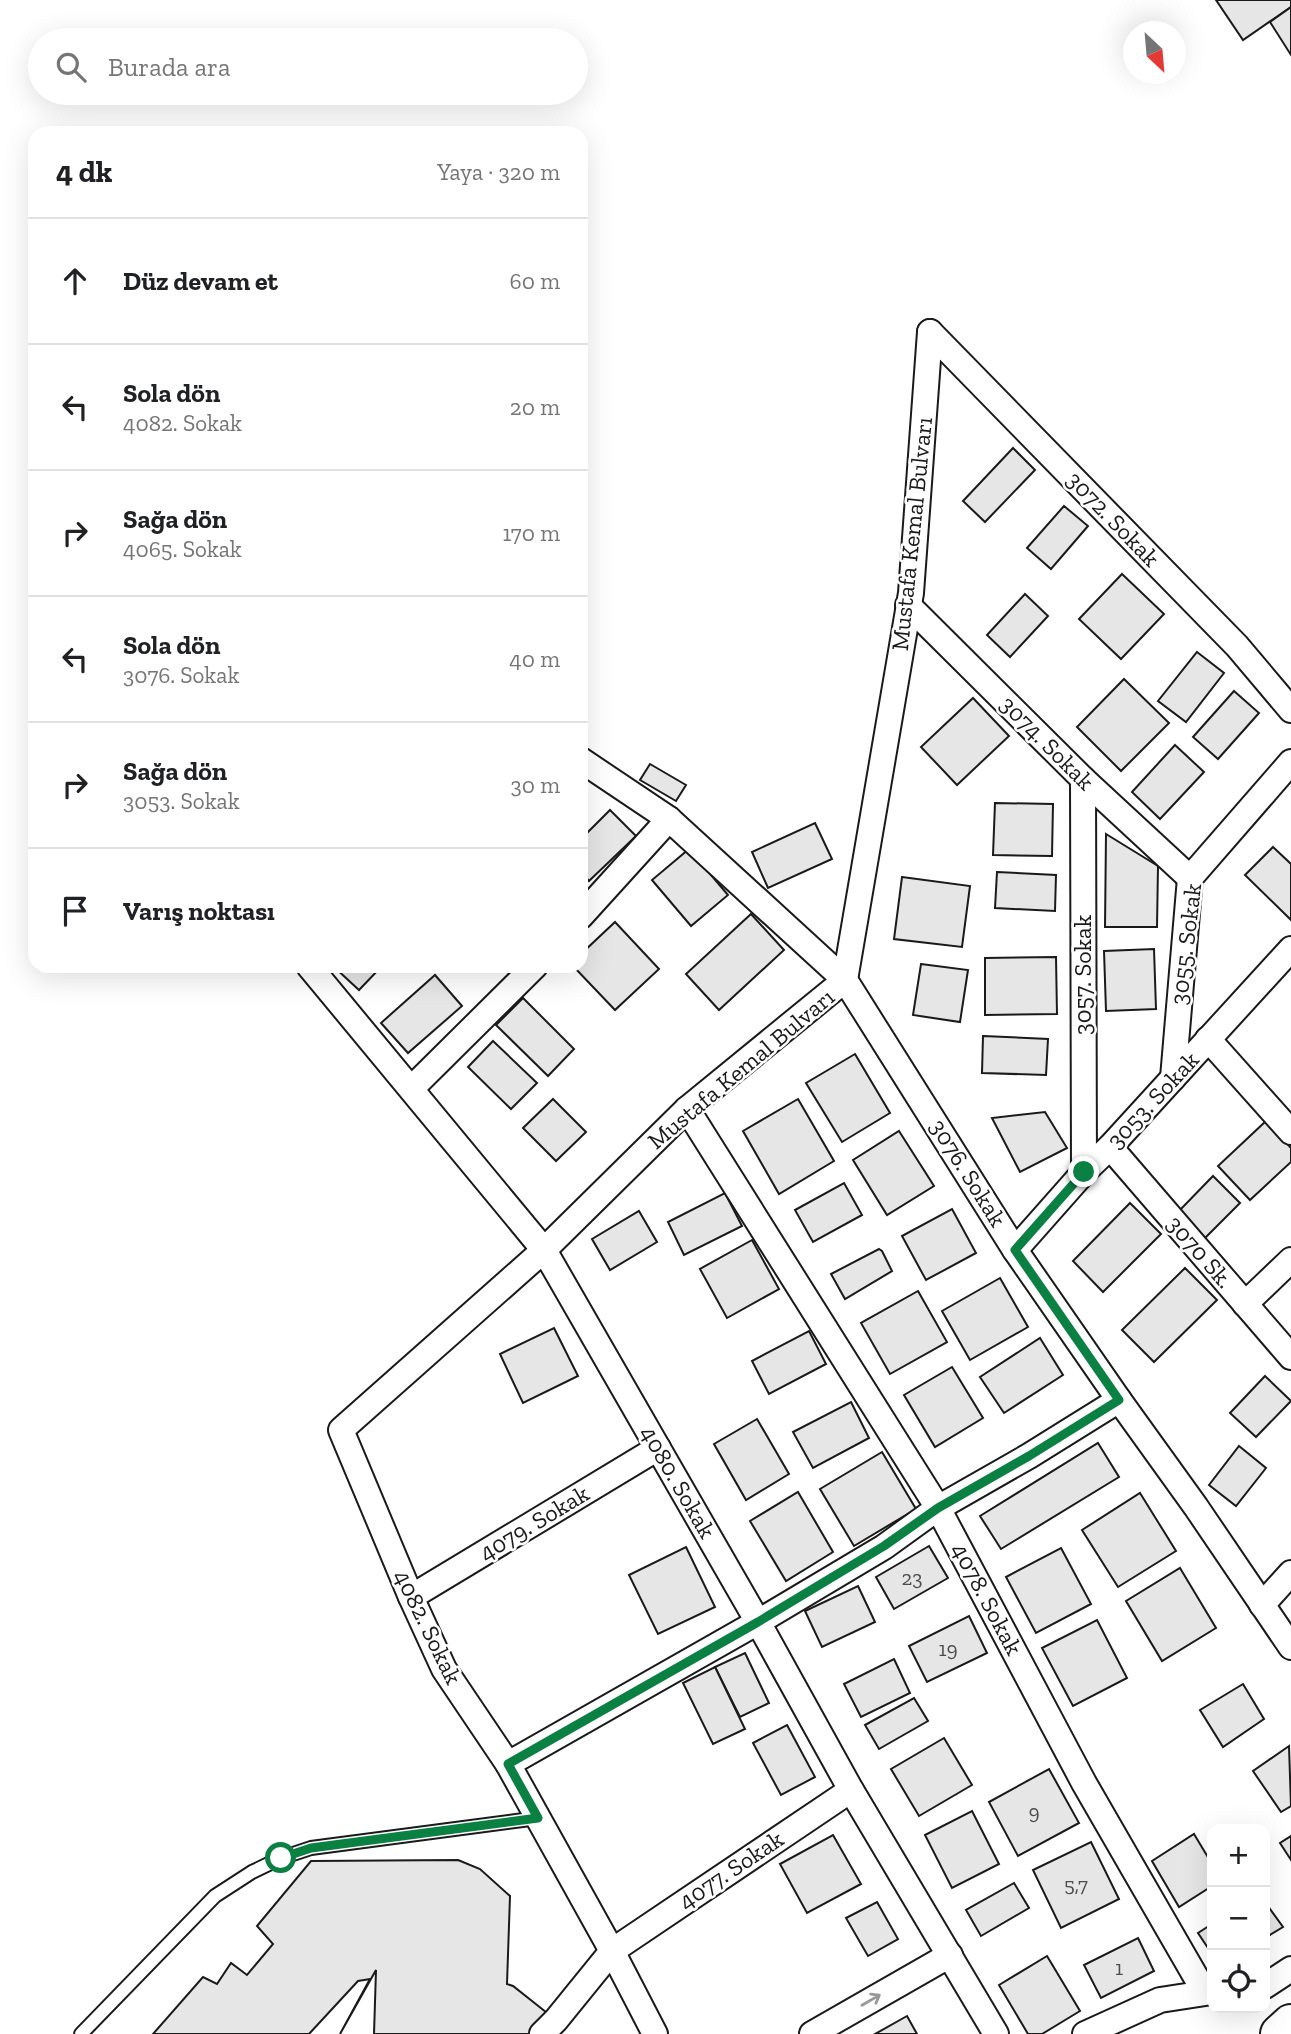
<!DOCTYPE html>
<html lang="tr">
<meta charset="utf-8">
<style>
body{margin:0;font-family:"Zilla Slab",serif;background:#f6f6f6;color:#202124}
.controls{position:absolute;right:21px;bottom:21px;display:grid;overflow:hidden;border-radius:14px;box-shadow:0 7px 28px #0002}
.controls button{width:63px;height:63px;display:grid;place-items:center;padding:0;border:0;border-bottom:2px solid #e0e0e0;background:#fff;color:#202124;font:35px sans-serif}
.compass{position:absolute;left:1123px;top:21px;width:63px;height:63px;border-radius:50%;background:#fff;box-shadow:0 7px 28px #0002;rotate:154deg}
.stop{position:absolute;width:21px;height:21px;margin:-16px;border:5px solid #0b8043;border-radius:50%;background:#fff}
.stop.end{background:#0b8043;border-color:#fff;box-shadow:0 2px 7px #0008}
.list{margin:0;padding:0;list-style:none}
h2{display:flex;justify-content:space-between;align-items:center;height:91px;margin:0;padding:0 28px;font-size:30px}
h2 small{font-size:23px;font-weight:400;color:#757577}
.list li{display:grid;grid-template-columns:46px 1fr auto;gap:21px;align-items:center;box-sizing:border-box;height:126px;padding:0 28px;border-top:2px solid #e0e0e0}
.list b{display:block;font-size:26px;white-space:nowrap}
.list p{margin:0;font-size:23px;white-space:nowrap;color:#757577}
.list em{font-size:23px;font-style:normal;color:#757577}
.icon{flex:none;width:38px;height:38px;fill:none;stroke:currentColor;stroke-width:2;stroke-linecap:round;stroke-linejoin:round}
.map{position:relative;flex:none;width:1291px;height:2034px;overflow:hidden}
.search{position:absolute;background:#fff;box-shadow:0 7px 28px #0002;left:28px;top:28px;width:560px;height:77px;display:flex;align-items:center;gap:18px;box-sizing:border-box;padding:0 24px;border-radius:38px;color:#757577;font-size:26px}
.panel{position:absolute;background:#fff;box-shadow:0 7px 28px #0002;left:28px;top:126px;width:560px;height:847px;border-radius:21px}
.map>svg:first-child{display:block}
.building{fill:#e6e6e6;stroke:#1a1a1a;stroke-width:2}
.lines{fill:none;stroke-linecap:round;stroke-linejoin:round}
.lane-casing{stroke:#1a1a1a;stroke-width:16}
.street-casing{stroke:#1a1a1a;stroke-width:28}
.highway-casing{stroke:#1a1a1a;stroke-width:42}
.lane{stroke:#fff;stroke-width:12}
.street{stroke:#fff;stroke-width:24}
.highway{stroke:#fff;stroke-width:38}
.oneway{stroke:#989898}
.route{stroke:#0b8043;stroke-width:9}
.labels{text-anchor:middle;stroke-width:5;stroke-linejoin:round;paint-order:stroke}
.number-label{font-size:21px;fill:#4d4d4d}
.street-label{font-size:24px;fill:#1a1a1a;stroke:#fff}
</style>
<div class="map">
<svg width="1291" height="2034" viewBox="0 0 1291 2034">
<rect width="100%" height="100%" fill="#fff"/>
<g class="building">
<path d="M1216,0H1291V7L1243,40Z"/>
<path d="M1291,7V55L1270,22Z"/>
<path d="M1013,448L1035,470L985,522L963,501Z"/>
<path d="M1064,506L1088,526L1051,569L1027,548Z"/>
<path d="M1122,574L1164,614L1121,659L1079,619Z"/>
<path d="M1025,594L1048,616L1010,657L987,635Z"/>
<path d="M1197,652L1224,673L1186,722L1158,701Z"/>
<path d="M1124,679L1169,723L1121,771L1077,727Z"/>
<path d="M1234,691L1259,713L1218,759L1193,737Z"/>
<path d="M973,698L1009,736L957,785L921,747Z"/>
<path d="M1175,745L1204,772L1160,819L1132,792Z"/>
<path d="M650,764L686,785L676,801L640,780Z"/>
<path d="M995,803L1053,804L1052,856L993,855Z"/>
<path d="M610,810L636,836L589,881L581,872V839Z"/>
<path d="M815,823L832,859L768,888L752,852Z"/>
<path d="M1106,834L1158,866L1157,927H1105Z"/>
<path d="M1273,847L1291,864V920L1245,875Z"/>
<path d="M689,849L728,895L691,926L652,880Z"/>
<path d="M997,872L1056,875L1055,911L995,908Z"/>
<path d="M902,877L970,886L962,947L894,939Z"/>
<path d="M751,914L784,950L719,1010L686,974Z"/>
<path d="M615,922L659,969L615,1010L573,966H581V954Z"/>
<path d="M1154,949L1156,1009L1106,1011L1104,951Z"/>
<path d="M1056,957L1057,1014L985,1015V958Z"/>
<path d="M921,964L968,970L960,1022L913,1015Z"/>
<path d="M333,966H382L359,990Z"/>
<path d="M435,975L462,1006L408,1053L381,1023Z"/>
<path d="M523,998L574,1049L548,1076L496,1025Z"/>
<path d="M983,1036L1048,1039L1046,1075L982,1073Z"/>
<path d="M493,1041L537,1083L511,1109L468,1067Z"/>
<path d="M855,1054L890,1113L842,1142L806,1083Z"/>
<path d="M553,1099L586,1132L556,1161L523,1128Z"/>
<path d="M798,1099L834,1161L779,1194L743,1131Z"/>
<path d="M1045,1112L1067,1148L1020,1172L992,1118Z"/>
<path d="M1266,1121L1291,1148V1162L1250,1200L1218,1166Z"/>
<path d="M899,1131L934,1186L887,1215L853,1160Z"/>
<path d="M1213,1176L1240,1203L1205,1238L1178,1212Z"/>
<path d="M844,1183L862,1215L813,1242L795,1210Z"/>
<path d="M725,1193L742,1226L684,1255L668,1222Z"/>
<path d="M1130,1203L1161,1234L1103,1292L1073,1261Z"/>
<path d="M952,1209L976,1253L926,1280L902,1236Z"/>
<path d="M639,1211L657,1242L610,1270L592,1239Z"/>
<path d="M752,1240L779,1289L727,1318L700,1269Z"/>
<path d="M879,1249L882,1251L892,1271L845,1299L831,1274Z"/>
<path d="M1185,1268L1217,1300L1154,1362L1122,1330Z"/>
<path d="M1000,1278L1028,1327L970,1360L942,1311Z"/>
<path d="M918,1291L947,1342L890,1374L861,1323Z"/>
<path d="M554,1328L578,1376L523,1403L500,1354Z"/>
<path d="M809,1331L826,1364L769,1394L752,1361Z"/>
<path d="M1040,1338L1063,1375L1004,1413L980,1377Z"/>
<path d="M952,1367L983,1418L935,1447L904,1395Z"/>
<path d="M1265,1376L1291,1401L1256,1437L1230,1413Z"/>
<path d="M851,1402L869,1438L813,1468L793,1432Z"/>
<path d="M757,1419L789,1474L746,1500L714,1444Z"/>
<path d="M1098,1443L1119,1477L1001,1549L980,1516Z"/>
<path d="M1239,1446L1266,1468L1236,1506L1209,1485Z"/>
<path d="M882,1452L916,1509L854,1546L820,1489Z"/>
<path d="M798,1492L833,1552L786,1581L750,1521Z"/>
<path d="M1140,1493L1176,1551L1118,1587L1082,1530Z"/>
<path d="M929,1546L948,1578L894,1609L876,1577Z"/>
<path d="M686,1547L715,1607L658,1634L629,1575Z"/>
<path d="M1061,1548L1091,1604L1036,1633L1006,1577Z"/>
<path d="M1180,1568L1216,1628L1162,1661L1126,1601Z"/>
<path d="M858,1586L875,1622L822,1647L805,1611Z"/>
<path d="M969,1616L987,1653L927,1682L909,1646Z"/>
<path d="M1097,1620L1127,1678L1073,1706L1042,1648Z"/>
<path d="M745,1653L769,1703L740,1717L715,1667Z"/>
<path d="M894,1659L910,1693L861,1717L844,1684Z"/>
<path d="M715,1667L745,1729L713,1744L683,1683Z"/>
<path d="M1243,1684L1264,1719L1223,1747L1200,1710Z"/>
<path d="M914,1698L928,1721L879,1749L865,1725Z"/>
<path d="M787,1725L815,1777L781,1795L753,1743Z"/>
<path d="M944,1738L972,1785L919,1816L891,1769Z"/>
<path d="M1289,1746L1291,1806L1281,1812L1253,1771Z"/>
<path d="M1049,1769L1079,1823L1018,1856L989,1802Z"/>
<path d="M972,1811L999,1864L952,1888L925,1835Z"/>
<path d="M1194,1834L1212,1864V1886L1179,1907L1152,1861Z"/>
<path d="M833,1835L861,1884L807,1913L780,1864Z"/>
<path d="M1291,1836V1860L1280,1843Z"/>
<path d="M1091,1842L1119,1899L1061,1928L1033,1870Z"/>
<path d="M458,1860L480,1869L510,1896L507,1984L513,1986L556,2020L542,2034H374L376,1970L340,2034L370,1979L358,1981L309,2034H153L203,1977L217,1984L231,1963L247,1975L273,1944L257,1926L311,1861Z"/>
<path d="M1014,1883L1029,1908L981,1936L966,1910Z"/>
<path d="M877,1902L898,1939L868,1956L846,1918Z"/>
<path d="M1265,1902L1283,1927L1265,1938Z"/>
<path d="M1212,1924V1954L1198,1933Z"/>
<path d="M1138,1938L1154,1971L1101,1998L1084,1965Z"/>
<path d="M1047,1956L1080,2011L1042,2034H1028L999,1985Z"/>
<path d="M907,2016L917,2034H875Z"/>
</g>
<g class="lines">
<g class="lane-casing">
<path id="lane" d="M81,2034L215,1896L252,1872L281,1858L311,1848L538,1818"/>
</g>
<g class="street-casing">
<g id="street">
<path d="M930,332L1237,646L1291,710"/>
<path d="M908,605L1083,779L1190,878"/>
<path d="M581,760L669,819L845,980L1015,1250L1119,1400L1196,1507L1291,1647"/>
<path d="M1083,779L1084,1172"/>
<path d="M581,916L669,819"/>
<path d="M309,966L544,1250L758,1622L851,1790L996,2034"/>
<path d="M1208,1039L1291,1132"/>
<path d="M1173,1078L1190,878L1291,762"/>
<path d="M412,1088L535,966"/>
<path d="M687,1109L938,1508L1084,1783L1204,1991"/>
<path d="M1110,1147L1291,1357"/>
<path d="M1015,1250L1084,1172L1110,1147L1291,949"/>
<path d="M1245,1304L1291,1260"/>
<path d="M411,1597L658,1448"/>
<path d="M1262,1605L1291,1573"/>
<path d="M508,1764L758,1622L884,1547L938,1508L1029,1456L1119,1400"/>
<path d="M1265,1986L1291,1969"/>
<path d="M542,2034L556,2020L612,1951L851,1790"/>
<path d="M655,2034L612,1951L508,1764L444,1669L411,1597L341,1430L544,1250L687,1109L845,980L911,593L930,332"/>
<path d="M812,2034L950,1955"/>
<path d="M1085,2034L1160,2000L1212,1992"/>
</g>
</g>
<g class="highway-casing">
<path id="highway" d="M1280,2034L1291,2024"/>
</g>
<use href="#lane" class="lane"/>
<use href="#street" class="street"/>
<use href="#highway" class="highway"/>
</g>
<defs><path id="oneway-shaft" d="M-6 0H5M1.5-3L5.5 0L1.5 3" fill="none" stroke-width="1.6" stroke-linecap="round" stroke-linejoin="round" transform="scale(1.75)"/></defs>
<use class="oneway" href="#oneway-shaft" transform="translate(871 2000) rotate(-30)"/>
<g class="lines">
<path class="route" d="M281,1858L311,1848L538,1818L508,1764L758,1622L884,1546L938,1508L1029,1456L1119,1400L1015,1250L1084,1172"/>
</g>
<g class="labels">
<g class="number-label">
<text x="912" y="1585">23</text>
<text x="948" y="1656">19</text>
<text x="1034" y="1819">9</text>
<text x="1076" y="1892">5,7</text>
<text x="1119" y="1975">1</text>
</g>
<g class="street-label">
<text transform="translate(1113 519) rotate(46)" y="8">3072. Sokak</text>
<text transform="translate(912 534) rotate(-84)" y="8">Mustafa Kemal Bulvarı</text>
<text transform="translate(1047 743) rotate(45)" y="8">3074. Sokak</text>
<text transform="translate(1186 944) rotate(-83)" y="8">3055. Sokak</text>
<text transform="translate(1083 975) rotate(-90)" y="8">3057. Sokak</text>
<text transform="translate(741 1069) rotate(-40)" y="8">Mustafa Kemal Bulvarı</text>
<text transform="translate(1153 1100) rotate(-47)" y="8">3053. Sokak</text>
<text transform="translate(968 1173) rotate(58)" y="8">3076. Sokak</text>
<text transform="translate(1200 1252) rotate(49)" y="8">3070 Sk.</text>
<text transform="translate(678 1482) rotate(60)" y="8">4080. Sokak</text>
<text transform="translate(534 1523) rotate(-31)" y="8">4079. Sokak</text>
<text transform="translate(987 1599) rotate(62)" y="8">4078. Sokak</text>
<text transform="translate(428 1627) rotate(64)" y="8">4082. Sokak</text>
<text transform="translate(731 1870) rotate(-34)" y="8">4077. Sokak</text>
</g>
</g>
</svg>
<div class="controls">
<button>+</button>
<button>−</button>
<button><svg class="icon" aria-label="locate" viewBox="0 0 24 24"><circle cx="12" cy="12" r="6"/><path d="M12 2v4M12 18v4M2 12h4M18 12h4"/></svg></button>
</div>
<svg class="compass" viewBox="-18 -18 36 36"><path d="M0-13l5 13h-10z" fill="#e53935"/><path d="M0 13l5-13h-10z" fill="#757577"/></svg>
<div class="stop" style="left:281px;top:1858px"></div>
<div class="stop end" style="left:1084px;top:1172px"></div>
<div class="search"><svg class="icon" aria-label="search" viewBox="0 0 24 24"><circle cx="10" cy="10" r="6"/><path d="M15 15l6 6"/></svg>Burada ara</div>
<section class="panel">
<h2>4 dk<small>Yaya · 320 m</small></h2>
<ul class="list">
<li><svg class="icon" aria-label="ahead" viewBox="0 0 24 24"><path d="M12 20V5M6 11l6-6 6 6"/></svg><div><b>Düz devam et</b></div><em>60 m</em></li>
<li><svg class="icon" aria-label="left" viewBox="0 0 24 24"><path d="M17 20v-9H6M10 6l-5 5 5 5"/></svg><div><b>Sola dön</b><p>4082. Sokak</p></div><em>20 m</em></li>
<li><svg class="icon" aria-label="right" viewBox="0 0 24 24"><path d="M7 20v-9h11M14 6l5 5-5 5"/></svg><div><b>Sağa dön</b><p>4065. Sokak</p></div><em>170 m</em></li>
<li><svg class="icon" aria-label="left" viewBox="0 0 24 24"><path d="M17 20v-9H6M10 6l-5 5 5 5"/></svg><div><b>Sola dön</b><p>3076. Sokak</p></div><em>40 m</em></li>
<li><svg class="icon" aria-label="right" viewBox="0 0 24 24"><path d="M7 20v-9h11M14 6l5 5-5 5"/></svg><div><b>Sağa dön</b><p>3053. Sokak</p></div><em>30 m</em></li>
<li><svg class="icon" aria-label="arrive" viewBox="0 0 24 24"><path d="M6 21V4h12l-3 4 3 4H6"/></svg><div><b>Varış noktası</b></div></li>
</ul>
</section>
</div>
